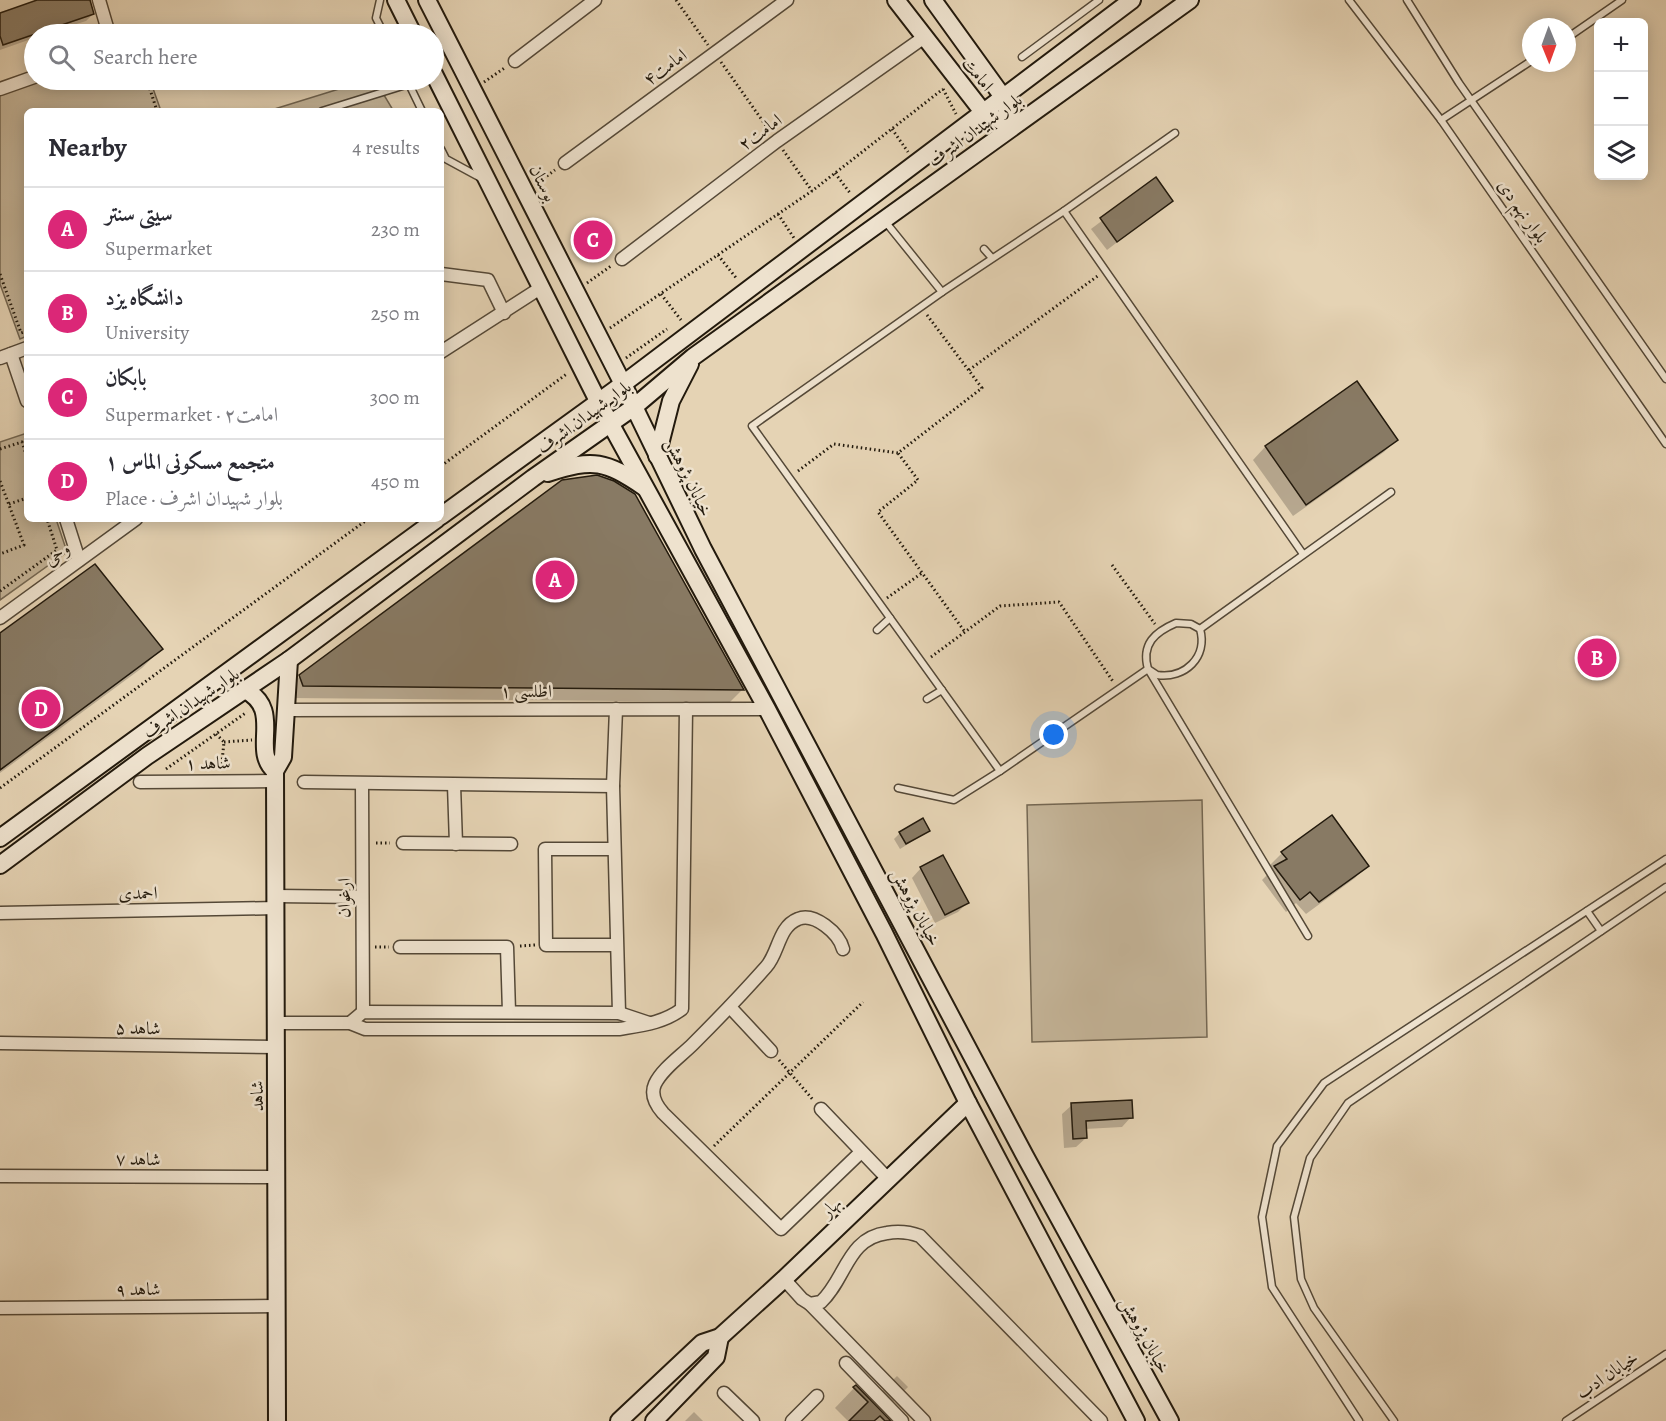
<!DOCTYPE html>
<meta charset="utf-8">
<style>
body{margin:0;font-family:Alegreya,Amiri,serif;background:#f2f2f3;color:#2b2b33}
.controls{position:absolute;right:18px;top:18px;display:grid;overflow:hidden;border-radius:9px;box-shadow:0 3px 15px #0003}
.controls button{width:54px;height:54px;display:grid;place-items:center;padding:0;border:0;border-bottom:2px solid #e1e1e2;background:#fff;color:#2b2b33;font:30px sans-serif}
.compass{position:absolute;left:1522px;top:18px;width:54px;height:54px;border-radius:50%;background:#fff;box-shadow:0 3px 15px #0003;rotate:179deg}
.you{position:absolute;left:1054px;top:735px;width:21px;height:21px;margin:-15px;border:4px solid #fff;border-radius:50%;background:#1a73e8;box-shadow:0 0 0 9px #1a73e833}
.badge{display:grid;place-items:center;width:39px;height:39px;border-radius:50%;background:#db2777;color:#fff;font-size:20px;font-weight:700}
.pin{position:absolute;translate:-50% -50%;border:3px solid #fff;box-shadow:0 2px 6px #0006}
.list{margin:0;padding:0;list-style:none}
h2{display:flex;justify-content:space-between;align-items:center;height:78px;margin:0;padding:0 24px;font-size:26px}
h2 small{font-size:20px;font-weight:400;color:#7c7c81}
.list li{display:grid;grid-template-columns:39px 1fr auto;gap:18px;align-items:center;box-sizing:border-box;height:84px;padding:0 24px;border-top:2px solid #e1e1e2}
.list b{display:block;font-size:22px;white-space:nowrap}
.list p{margin:0;font-size:20px;white-space:nowrap;color:#7c7c81}
.list em{font-size:20px;font-style:normal;color:#7c7c81}
.icon{flex:none;width:33px;height:33px;fill:none;stroke:currentColor;stroke-width:2;stroke-linecap:round;stroke-linejoin:round}
.map{position:relative;flex:none;width:1666px;height:1421px;overflow:hidden}
.search{position:absolute;background:#fff;box-shadow:0 3px 15px #0003;left:24px;top:24px;width:420px;height:66px;display:flex;align-items:center;gap:15px;box-sizing:border-box;padding:0 21px;border-radius:33px;color:#7c7c81;font-size:22px}
.panel{position:absolute;background:#fff;box-shadow:0 3px 15px #0003;left:24px;top:108px;width:420px;height:414px;border-radius:9px}
.map>svg:first-child{display:block}
.green{fill:#c4b498;stroke:#746752;stroke-width:1.5}
.shadow{fill:#0003}
.building{fill:#887a64;stroke:#231a0d;stroke-width:1.5}
.lines{fill:none;stroke-linecap:round;stroke-linejoin:round}
.lane-casing{stroke:#544837;stroke-width:9}
.street-casing{stroke:#544837;stroke-width:15}
.secondary-casing{stroke:#231a0d;stroke-width:20}
.path{stroke:#231a0d;stroke-width:3;stroke-dasharray:1.5 3;stroke-linecap:butt}
.lane{stroke:#eee2ce;stroke-width:6}
.street{stroke:#eee2ce;stroke-width:12}
.secondary{stroke:#eee2ce;stroke-width:16}
.labels{text-anchor:middle;stroke-width:5;stroke-linejoin:round;paint-order:stroke}
.street-label{font-size:18px;fill:#231a0d;stroke:#eee2ce}
</style>
<div class="map">
<svg width="1666" height="1421" viewBox="0 0 1666 1421">
<rect width="100%" height="100%" fill="#e5d3b4"/>
<filter id="stains"><feTurbulence type="fractalNoise" baseFrequency=".00333" numOctaves="4"/><feColorMatrix values="0 0 0 0 .2 0 0 0 0 .09 0 0 0 0 .02 0 0 0 .5 -.17"/></filter>
<radialGradient id="worn" r=".72"><stop offset=".6" stop-color="#630" stop-opacity="0"/><stop offset="1" stop-color="#630" stop-opacity=".3"/></radialGradient>
<g class="green">
<path d="M43,80H150L161,111H27V336L20,339L0,284V95Z"/>
<path d="M368,80H375L393,110L268,111Z"/>
<path d="M27,433V519H56L67,552L0,600V442Z"/>
<path d="M1202,800L1207,1037L1032,1042L1027,805Z"/>
</g>
<g class="shadow">
<path d="M41,0H88L93,14L86,21L45,34H34V38L0,50V12Z"/>
<path d="M1156,180L1171,201L1107,250L1091,229Z"/>
<path d="M1356,383L1396,440L1384,452L1293,516L1253,460L1265,447Z"/>
<path d="M579,477H597L743,689L730,702L290,698L287,689L300,676L563,481Z"/>
<path d="M0,635L161,649L142,668L0,773Z"/>
<path d="M929,831L900,849L894,839L900,833Z"/>
<path d="M1282,853L1367,865L1355,878L1306,914L1296,903L1286,912L1262,880L1272,870L1269,866Z"/>
<path d="M921,868L967,903L958,912L935,923L912,878Z"/>
<path d="M1072,1105L1131,1117L1122,1127L1085,1129L1086,1138L1076,1147L1064,1148L1062,1114Z"/>
<path d="M897,1376L908,1387L886,1409L875,1398Z"/>
<path d="M855,1387L889,1421H848L835,1408Z"/>
<path d="M694,1412L703,1421H685Z"/>
</g>
<g class="building">
<path d="M37,0H90L94,14L3,45L0,36V13Z"/>
<path d="M1156,177L1173,201L1117,242L1100,218Z"/>
<path d="M1357,381L1398,440L1306,505L1265,446Z"/>
<path d="M597,475L614,481L635,494L744,690L303,686L299,675L562,480Z"/>
<path d="M95,564L163,649L0,770V633Z"/>
<path d="M1332,815L1369,866L1319,902L1310,892L1300,900L1274,866L1287,859L1281,852Z"/>
<path d="M923,818L930,831L906,844L899,832Z"/>
<path d="M943,855L969,903L945,915L920,867Z"/>
<path d="M1132,1100L1133,1118L1086,1121L1087,1138L1073,1139L1071,1103Z"/>
<path d="M856,1385L891,1421H885L880,1416L874,1421H849L868,1402L853,1387Z"/>
</g>
<g class="lines">
<g class="lane-casing">
<g id="lane">
<path d="M380,0L376,18L384,34"/>
<path d="M1349,0L1441,120L1666,444"/>
<path d="M1407,0L1459,83L1666,379"/>
<path d="M1567,38L1622,0"/>
<path d="M1022,57L1099,0"/>
<path d="M407,80L422,111"/>
<path d="M322,111L409,84"/>
<path d="M1441,120L1531,61"/>
<path d="M441,149L446,159L481,178"/>
<path d="M1064,211L1175,133"/>
<path d="M884,220L942,292L752,426L1000,771L1148,669L1308,936"/>
<path d="M984,249L992,258"/>
<path d="M942,292L1064,211L1303,554"/>
<path d="M1176,623L1191,624L1200,629C1208,657 1185,679 1157,675L1148,669C1141,644 1155,632 1176,623Z"/>
<path d="M1200,629L1391,492"/>
<path d="M877,630L890,618"/>
<path d="M927,699L942,690"/>
<path d="M898,788L954,800L1000,771"/>
<path d="M1587,911L1601,931"/>
<path d="M1359,1421L1272,1287L1262,1217L1277,1146L1324,1083L1666,859"/>
<path d="M1394,1421L1314,1308L1301,1279L1294,1217L1310,1158L1348,1103L1666,887"/>
<path d="M1566,1421L1666,1354"/>
</g>
</g>
<g class="street-casing">
<g id="street">
<path d="M99,0L109,34"/>
<path d="M515,61L595,0"/>
<path d="M0,89L34,77"/>
<path d="M565,163L787,0"/>
<path d="M622,259L777,141L923,38"/>
<path d="M441,274L488,280L504,313"/>
<path d="M441,352L542,287"/>
<path d="M11,354L27,401"/>
<path d="M0,358L27,348"/>
<path d="M66,519L79,560"/>
<path d="M0,618L136,519"/>
<path d="M616,709L613,786L619,1013"/>
<path d="M285,710L767,709"/>
<path d="M140,782L275,781"/>
<path d="M304,782L613,786"/>
<path d="M362,784L363,1012"/>
<path d="M454,785L456,844"/>
<path d="M403,843L511,844"/>
<path d="M614,849H545L546,945H616"/>
<path d="M276,896L362,897"/>
<path d="M0,913L276,908"/>
<path d="M400,947H507L509,1012"/>
<path d="M843,949C839,933 814,912 798,919C778,927 779,953 766,967C742,994 718,1019 693,1044C681,1056 662,1069 655,1084C650,1095 656,1105 663,1113L781,1229L861,1152"/>
<path d="M730,1007L771,1051"/>
<path d="M276,1023H350L365,1029H619C643,1025 663,1023 682,1009L686,709"/>
<path d="M350,1023L363,1012L619,1013L649,1023"/>
<path d="M0,1043L276,1047"/>
<path d="M821,1109L888,1179"/>
<path d="M0,1176L276,1177"/>
<path d="M784,1279L802,1299L810,1304L821,1302C846,1279 847,1238 887,1233C899,1231 909,1232 920,1236L1101,1421"/>
<path d="M810,1304L924,1421"/>
<path d="M0,1308L277,1306"/>
<path d="M846,1363L902,1421"/>
<path d="M724,1393L753,1421"/>
<path d="M792,1421L817,1396"/>
</g>
</g>
<g class="secondary-casing">
<g id="secondary">
<path d="M396,0L413,34"/>
<path d="M427,0L623,384L703,549L1025,1156L1170,1421"/>
<path d="M896,0L983,112L1012,127"/>
<path d="M933,0L1003,97L1012,127"/>
<path d="M434,74L598,401L767,709L884,933L968,1103L1136,1421"/>
<path d="M657,456L671,401L690,364"/>
<path d="M548,473C594,458 605,461 644,487"/>
<path d="M441,516L623,384L1132,0"/>
<path d="M245,690C284,710 250,750 275,771"/>
<path d="M0,838L437,519"/>
<path d="M0,865L147,756L289,660L533,478L634,407L693,357L1190,0"/>
<path d="M277,1421L275,771L283,757L289,660"/>
<path d="M619,1421L702,1343L720,1337L784,1279L968,1103"/>
<path d="M654,1421L716,1357L720,1337"/>
</g>
</g>
<g class="path">
<path d="M676,0L708,45"/>
<path d="M721,62L769,130"/>
<path d="M147,80L157,111"/>
<path d="M484,82L506,67"/>
<path d="M44,85L61,80"/>
<path d="M943,89L956,114"/>
<path d="M892,129L908,152"/>
<path d="M783,150L812,191"/>
<path d="M835,173L850,193"/>
<path d="M536,184L555,170"/>
<path d="M778,214L794,238"/>
<path d="M718,255L737,279"/>
<path d="M0,274L21,333L27,331"/>
<path d="M587,283L611,266"/>
<path d="M661,294L681,320"/>
<path d="M927,315L982,388L898,453L918,480L878,512L965,632"/>
<path d="M610,328L812,191L943,89"/>
<path d="M626,358L667,329"/>
<path d="M969,370L1099,275"/>
<path d="M0,449L22,442L27,457"/>
<path d="M441,466L568,373"/>
<path d="M798,471L834,444L898,453"/>
<path d="M0,481L24,545L0,554"/>
<path d="M9,504L27,498"/>
<path d="M1112,565L1155,624"/>
<path d="M0,591L57,550L47,519"/>
<path d="M887,598L922,573"/>
<path d="M931,657L1000,606L1059,602L1114,683"/>
<path d="M216,734L224,742L221,771"/>
<path d="M224,742L252,740"/>
<path d="M166,769L247,712"/>
<path d="M0,788L368,519"/>
<path d="M376,843H390"/>
<path d="M520,946L535,945"/>
<path d="M375,947H389"/>
<path d="M779,1060L814,1101"/>
<path d="M714,1146L863,1002"/>
</g>
<use href="#lane" class="lane"/>
<use href="#street" class="street"/>
<use href="#secondary" class="secondary"/>
</g>
<g class="labels">
<g class="street-label">
<text transform="translate(665 67) rotate(-36)" y="6">امامت۴</text>
<text transform="translate(978 74) rotate(52)" y="6">امامت</text>
<text transform="translate(975 130) rotate(-36)" y="6">بلوار شهیدان اشرف</text>
<text transform="translate(760 132) rotate(-36)" y="6">امامت۲</text>
<text transform="translate(543 183) rotate(63)" y="6">بوستان</text>
<text transform="translate(1523 211) rotate(55)" y="6">بلوار نهم دی</text>
<text transform="translate(584 417) rotate(-36)" y="6">بلوار شهیدان اشرف</text>
<text transform="translate(689 477) rotate(64)" y="6">خیابان پژوهش</text>
<text transform="translate(57 554) rotate(-36)" y="6">وحی</text>
<text x="526" y="697">اطلسی ۱</text>
<text transform="translate(191 703) rotate(-34)" y="6">بلوار شهیدان اشرف</text>
<text transform="translate(208 763) rotate(-1)" y="6">شاهد ۱</text>
<text transform="translate(138 893) rotate(-1)" y="6">احمدی</text>
<text transform="translate(344 898) rotate(-90)" y="6">ارغوان</text>
<text transform="translate(916 907) rotate(62)" y="6">خیابان پژوهش</text>
<text transform="translate(138 1028) rotate(1)" y="6">شاهد ۵</text>
<text transform="translate(257 1096) rotate(-90)" y="6">شاهد</text>
<text transform="translate(138 1159) rotate(1)" y="6">شاهد ۷</text>
<text transform="translate(831 1207) rotate(-44)" y="6">بهار</text>
<text x="138" y="1295">شاهد ۹</text>
<text transform="translate(1145 1335) rotate(61)" y="6">خیابان پژوهش</text>
<text transform="translate(1607 1375) rotate(-34)" y="6">خیابان ادب</text>
</g>
</g>
<rect width="100%" height="100%" filter="url(#stains)"/>
<rect width="100%" height="100%" fill="url(#worn)"/>
</svg>
<div class="controls">
<button>+</button>
<button>−</button>
<button><svg class="icon" aria-label="layers" viewBox="0 0 24 24"><path d="M12 4l9 5-9 5-9-5zM3 14l9 5 9-5"/></svg></button>
</div>
<svg class="compass" viewBox="-18 -18 36 36"><path d="M0-13l5 13h-10z" fill="#e53935"/><path d="M0 13l5-13h-10z" fill="#7c7c81"/></svg>
<div class="you"></div>
<div class="pin badge" style="left:555px;top:580px">A</div>
<div class="pin badge" style="left:1597px;top:658px">B</div>
<div class="pin badge" style="left:593px;top:240px">C</div>
<div class="pin badge" style="left:41px;top:709px">D</div>
<div class="search"><svg class="icon" aria-label="search" viewBox="0 0 24 24"><circle cx="10" cy="10" r="6"/><path d="M15 15l6 6"/></svg>Search here</div>
<section class="panel">
<h2>Nearby<small>4 results</small></h2>
<ul class="list">
<li><span class="badge">A</span><div><b>سیتی سنتر</b><p>Supermarket</p></div><em>230 m</em></li>
<li><span class="badge">B</span><div><b>دانشگاه یزد</b><p>University</p></div><em>250 m</em></li>
<li><span class="badge">C</span><div><b>بابکان</b><p>Supermarket · امامت۲</p></div><em>300 m</em></li>
<li><span class="badge">D</span><div><b>متجمع مسکونی الماس ۱</b><p>Place · بلوار شهیدان اشرف</p></div><em>450 m</em></li>
</ul>
</section>
</div>
